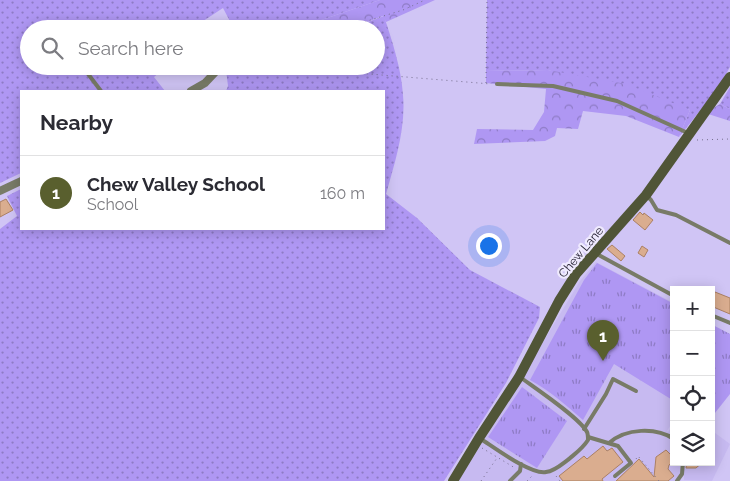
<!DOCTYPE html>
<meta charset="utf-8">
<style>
body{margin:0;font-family:Raleway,sans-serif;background:#f7f7f7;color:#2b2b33}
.controls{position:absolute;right:15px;bottom:15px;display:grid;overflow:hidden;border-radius:0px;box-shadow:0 2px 12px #0003}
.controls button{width:45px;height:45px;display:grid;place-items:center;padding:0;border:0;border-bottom:1px solid #e1e1e2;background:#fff;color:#2b2b33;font:25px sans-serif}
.you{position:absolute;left:488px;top:245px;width:18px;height:18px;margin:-12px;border:4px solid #fff;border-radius:50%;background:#1a73e8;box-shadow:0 0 0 8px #1a73e833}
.badge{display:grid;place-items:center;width:32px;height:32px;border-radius:50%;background:#595f2e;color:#fff;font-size:16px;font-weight:700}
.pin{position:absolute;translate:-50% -41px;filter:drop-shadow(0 1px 2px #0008)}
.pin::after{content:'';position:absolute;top:26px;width:18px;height:15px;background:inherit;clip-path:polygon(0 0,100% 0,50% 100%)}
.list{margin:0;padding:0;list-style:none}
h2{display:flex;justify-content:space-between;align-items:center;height:65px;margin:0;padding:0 20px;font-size:21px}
h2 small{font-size:16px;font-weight:400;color:#7c7c81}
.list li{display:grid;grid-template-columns:32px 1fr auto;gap:15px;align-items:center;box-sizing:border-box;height:75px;padding:0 20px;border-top:1px solid #e1e1e2}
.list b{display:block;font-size:19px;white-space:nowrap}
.list p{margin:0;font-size:16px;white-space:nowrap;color:#7c7c81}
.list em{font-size:16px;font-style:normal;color:#7c7c81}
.icon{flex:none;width:28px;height:28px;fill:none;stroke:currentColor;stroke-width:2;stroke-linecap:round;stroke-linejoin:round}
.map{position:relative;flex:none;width:730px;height:481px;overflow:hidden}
.search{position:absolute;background:#fff;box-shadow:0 2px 12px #0003;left:20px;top:20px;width:365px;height:55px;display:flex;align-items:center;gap:12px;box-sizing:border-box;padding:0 18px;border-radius:28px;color:#7c7c81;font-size:19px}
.panel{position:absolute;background:#fff;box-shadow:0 2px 12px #0003;left:20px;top:90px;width:365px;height:140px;border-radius:0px}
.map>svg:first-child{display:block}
.built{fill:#c7baf1}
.grass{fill:url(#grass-dots)}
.forest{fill:url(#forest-crowns)}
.park{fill:url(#park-tufts)}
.building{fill:#daad8f;stroke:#ab8063}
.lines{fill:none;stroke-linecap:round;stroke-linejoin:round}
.path{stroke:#756e8d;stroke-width:1;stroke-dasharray:1 4;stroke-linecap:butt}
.lane{stroke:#787b67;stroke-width:4}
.street{stroke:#787b67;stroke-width:8}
.secondary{stroke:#505537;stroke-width:10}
.labels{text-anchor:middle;stroke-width:4.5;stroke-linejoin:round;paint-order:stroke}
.street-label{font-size:12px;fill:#221e2f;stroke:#efeafe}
</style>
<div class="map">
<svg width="730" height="481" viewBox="0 0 730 481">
<defs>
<pattern id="grass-dots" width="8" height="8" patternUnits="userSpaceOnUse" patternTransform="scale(1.25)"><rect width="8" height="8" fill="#af97f3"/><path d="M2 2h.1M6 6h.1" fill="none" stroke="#8e7bc5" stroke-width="1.8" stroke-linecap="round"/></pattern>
<pattern id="forest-crowns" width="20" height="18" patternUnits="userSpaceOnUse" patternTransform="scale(1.25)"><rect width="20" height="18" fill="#af97f3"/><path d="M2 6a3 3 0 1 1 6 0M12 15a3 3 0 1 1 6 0" fill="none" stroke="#8e7bc5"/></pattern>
<pattern id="park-tufts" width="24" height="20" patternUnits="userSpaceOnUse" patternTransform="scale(1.25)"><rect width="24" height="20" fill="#af97f3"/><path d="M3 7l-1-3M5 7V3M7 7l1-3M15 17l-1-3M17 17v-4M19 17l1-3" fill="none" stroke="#8e7bc5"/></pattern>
</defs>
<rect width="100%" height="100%" fill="#d0c5f5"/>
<g class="built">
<path d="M596,262L674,303V420L667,431L668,432L674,424V437L669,434L674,440V462H681V481H459L580,281Z"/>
<path d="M711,430L730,444L712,481L684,480V462H711Z"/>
</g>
<g class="grass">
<path d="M0,0H380L295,29H234L223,8L191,29H29V66H164L165,68L154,77L165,91H21V173L0,183Z"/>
<path d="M487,0H730V67L718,88L679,137L690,110L548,70L486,71Z"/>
<path d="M384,16C392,41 401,67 403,95C406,128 395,162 386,194L417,218L470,270L540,307L539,318L506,383L444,481H0V229L17,216L7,196L21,189V229H384V91H226L228,86L226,70L237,66H376V29H349Z"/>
<path d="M730,87V109L720,104Z"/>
</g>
<g class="forest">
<path d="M380,0H435L386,22L383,16L348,29H295Z"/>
<path d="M548,70L626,84L690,110L679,137L626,116L583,111L578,129L557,128L555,136L545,141L474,144L477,129L533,130L544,112L546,89L486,83V71Z"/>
<path d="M720,104L730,109V121L705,113Z"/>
</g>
<g class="park">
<path d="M597,263L674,304V401L614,364L583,420C566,405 550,391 530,380L584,280Z"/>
<path d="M711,324L730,334V394L711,418Z"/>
<path d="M522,387L567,421L537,468L488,437Z"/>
</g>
<g class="building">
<path d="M6,199L13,210L0,217V202Z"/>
<path d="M640,212L643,215L644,213L653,220L645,230L633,220Z"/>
<path d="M612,245L625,256L621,261L607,249Z"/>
<path d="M642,246L648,250L644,257L638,253Z"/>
<path d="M715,292L730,298V314L711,306Z"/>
<path d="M603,446L607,451L612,448L623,462L602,479L603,481H563L559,476L584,456L587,459Z"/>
<path d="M666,450L674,458V461L669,465L668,469L674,476L668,481H616L639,459L654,477L656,457Z"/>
<path d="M687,462H703L696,468H686Z"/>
</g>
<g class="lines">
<g class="path">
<path d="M341,29L403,10L425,0"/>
<path d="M272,66L491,84"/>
<path d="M486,83L487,0"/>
<path d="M697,140L730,139"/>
<path d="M482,448L515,468"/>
<path d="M636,459L638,456L659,481"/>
<path d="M556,476L560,481"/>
<path d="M481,481L497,458"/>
<path d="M527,481L533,475"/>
</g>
<g class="lane">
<path d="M82,66L101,91"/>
<path d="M497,84L553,86L617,101L688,133"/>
<path d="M646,195L651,200L657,210L676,215L730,243"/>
<path d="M595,253L674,296"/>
<path d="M711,315L730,323"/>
<path d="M584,429L606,394L613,379L636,391"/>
<path d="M588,437L618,446L631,463L615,476"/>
<path d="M481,439C495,448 531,475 546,472C555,471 562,464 569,459C576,453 583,448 588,440C588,438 588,434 587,432C580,418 535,388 520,377"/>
<path d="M609,443C626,428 656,427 674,439"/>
<path d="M510,481L520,471L521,464"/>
<path d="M677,481L682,474L683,462"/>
</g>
<g class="street">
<path d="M191,91L205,83L221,66"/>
<path d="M0,191L21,181"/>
</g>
<path class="secondary" d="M453,481L479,438L519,377L559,301L576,274L646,195L730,77"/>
</g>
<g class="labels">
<g class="street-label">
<text transform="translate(581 252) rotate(-50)" y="4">Chew Lane</text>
</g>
</g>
</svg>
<div class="controls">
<button>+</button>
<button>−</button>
<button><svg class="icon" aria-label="locate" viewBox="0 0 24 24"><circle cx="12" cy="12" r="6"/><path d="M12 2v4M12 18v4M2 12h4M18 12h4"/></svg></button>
<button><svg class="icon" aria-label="layers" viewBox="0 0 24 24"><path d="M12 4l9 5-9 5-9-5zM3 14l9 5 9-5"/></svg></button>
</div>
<div class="you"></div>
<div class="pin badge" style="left:603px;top:361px">1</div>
<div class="search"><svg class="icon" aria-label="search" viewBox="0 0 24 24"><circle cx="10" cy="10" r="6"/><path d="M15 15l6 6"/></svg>Search here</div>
<section class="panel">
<h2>Nearby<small></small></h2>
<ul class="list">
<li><span class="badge">1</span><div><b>Chew Valley School</b><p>School</p></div><em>160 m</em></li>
</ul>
</section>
</div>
